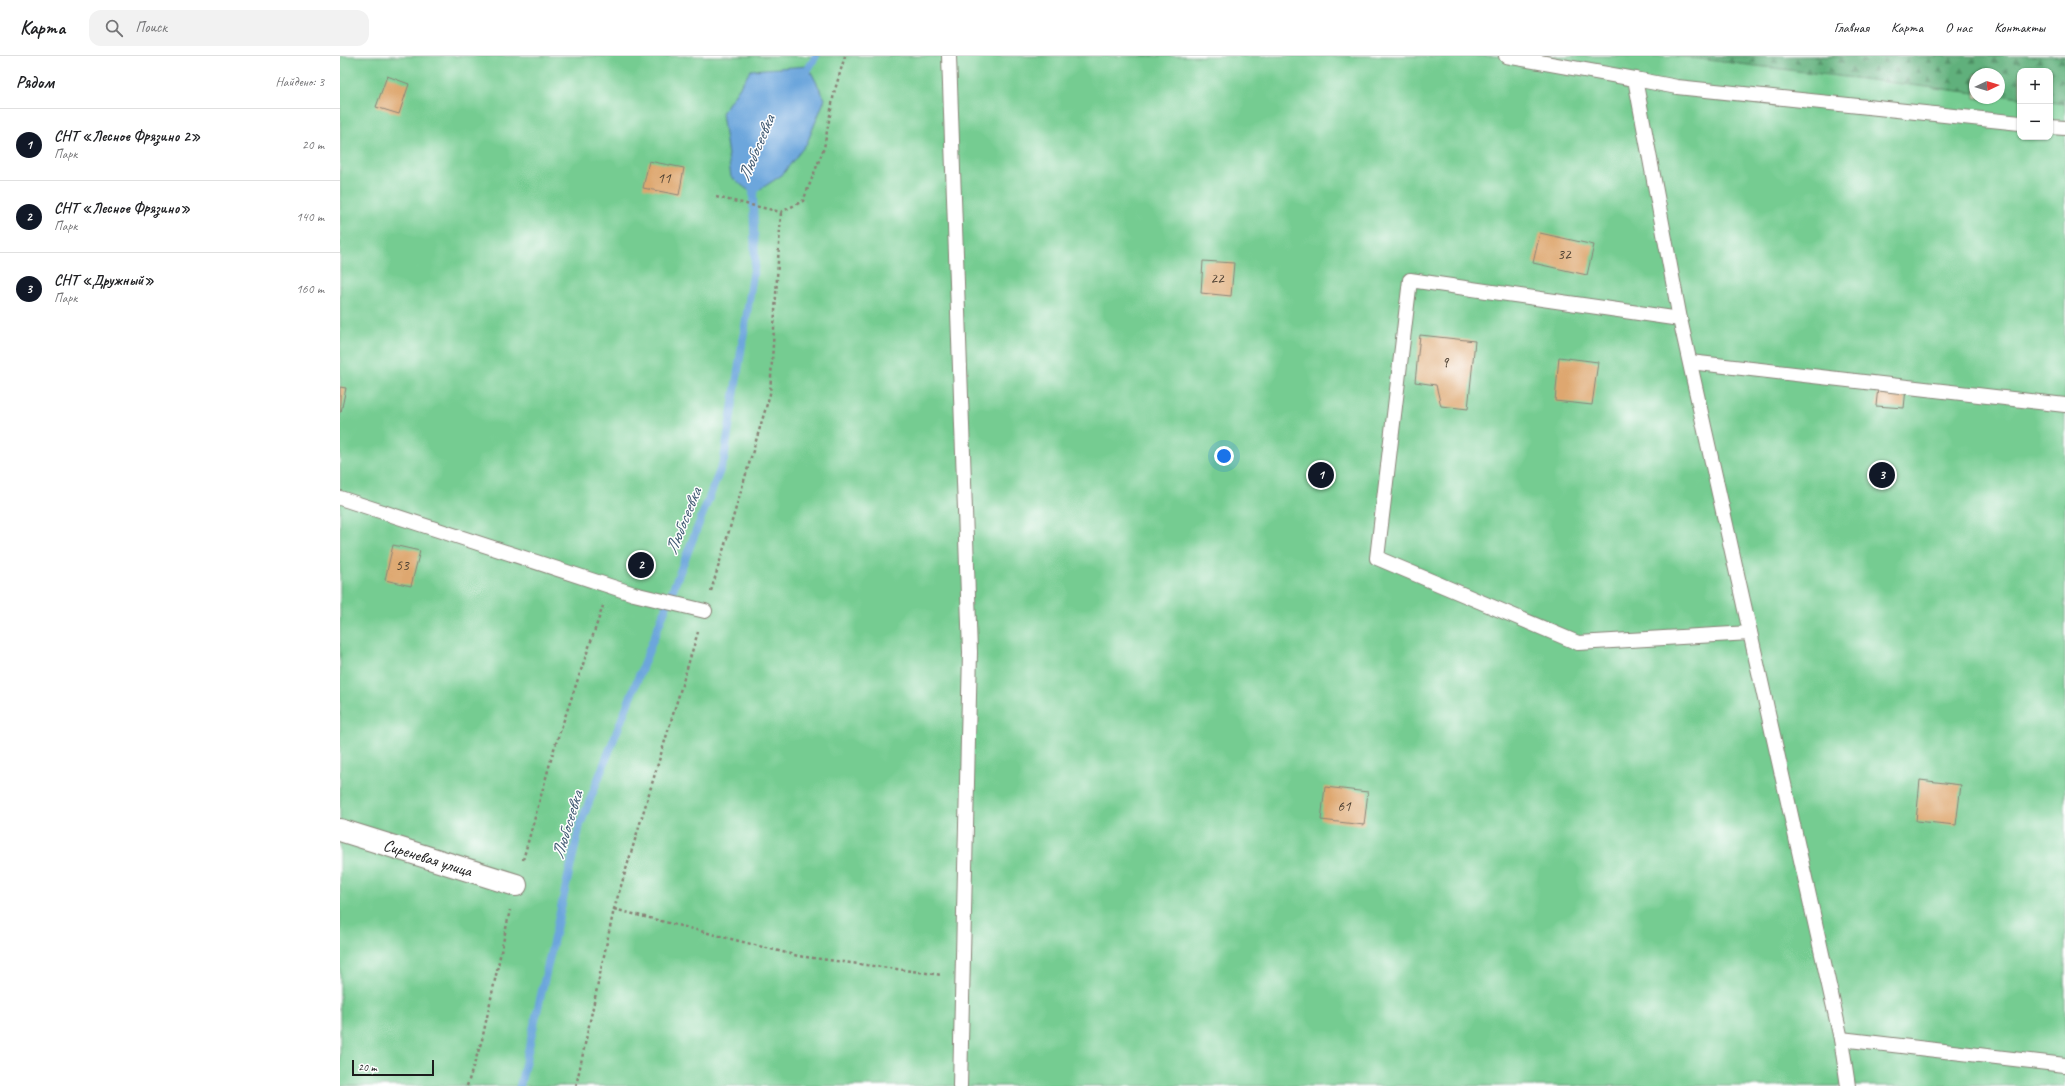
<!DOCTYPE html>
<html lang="ru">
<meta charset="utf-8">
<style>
body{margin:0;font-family:Caveat,sans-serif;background:#f2f2f2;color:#202124}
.controls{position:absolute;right:12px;top:12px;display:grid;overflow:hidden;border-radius:8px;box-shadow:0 1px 3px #0004}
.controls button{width:36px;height:36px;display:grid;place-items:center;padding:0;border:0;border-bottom:1px solid #e0e0e0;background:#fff;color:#202124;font:20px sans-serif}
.compass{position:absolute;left:1629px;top:12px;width:36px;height:36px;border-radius:50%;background:#fff;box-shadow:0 1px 3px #0004;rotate:86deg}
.scale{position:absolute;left:12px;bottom:10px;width:82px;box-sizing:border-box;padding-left:4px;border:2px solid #1c1c1c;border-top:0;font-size:11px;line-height:14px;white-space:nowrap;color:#1c1c1c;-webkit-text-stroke:3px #fff;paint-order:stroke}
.you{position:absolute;left:884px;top:400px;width:14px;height:14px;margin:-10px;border:3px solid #fff;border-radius:50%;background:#1a73e8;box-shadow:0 0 0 6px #1a73e833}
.badge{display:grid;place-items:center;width:26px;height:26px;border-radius:50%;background:#111827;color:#fff;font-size:13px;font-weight:700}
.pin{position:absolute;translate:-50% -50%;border:2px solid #fff;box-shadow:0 1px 4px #0006}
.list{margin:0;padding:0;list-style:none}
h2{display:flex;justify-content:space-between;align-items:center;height:52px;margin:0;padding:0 16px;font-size:17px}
h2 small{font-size:13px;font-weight:400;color:#757577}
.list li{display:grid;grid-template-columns:26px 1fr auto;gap:12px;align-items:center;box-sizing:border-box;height:72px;padding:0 16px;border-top:1px solid #e0e0e0}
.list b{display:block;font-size:15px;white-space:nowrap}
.list p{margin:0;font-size:13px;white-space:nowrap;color:#757577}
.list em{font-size:13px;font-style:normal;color:#757577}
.icon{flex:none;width:22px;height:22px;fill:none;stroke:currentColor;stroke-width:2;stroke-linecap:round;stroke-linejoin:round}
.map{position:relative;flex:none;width:1725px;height:1030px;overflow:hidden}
header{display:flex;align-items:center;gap:24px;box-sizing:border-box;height:56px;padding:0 20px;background:#fff;border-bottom:1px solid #e0e0e0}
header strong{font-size:19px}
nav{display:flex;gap:22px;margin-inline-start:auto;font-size:14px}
.search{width:280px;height:36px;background:#f2f2f2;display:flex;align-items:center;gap:10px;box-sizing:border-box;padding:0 14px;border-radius:12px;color:#757577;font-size:15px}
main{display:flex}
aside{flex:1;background:#fff}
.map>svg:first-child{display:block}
.forest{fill:url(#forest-firs);stroke:#3e664c}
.garden{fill:#75cc91;stroke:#487456}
.water{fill:#6ca6dc;stroke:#44617c}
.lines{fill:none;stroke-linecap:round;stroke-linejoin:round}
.stream{stroke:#6ca6dc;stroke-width:8}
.building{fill:#dea76f}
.lane-casing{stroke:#888276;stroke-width:16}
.street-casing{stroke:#888276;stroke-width:24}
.path{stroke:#888276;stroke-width:2.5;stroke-dasharray:3 3;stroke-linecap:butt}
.lane{stroke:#fff;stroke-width:14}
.street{stroke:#fff;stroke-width:22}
.labels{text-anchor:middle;stroke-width:3;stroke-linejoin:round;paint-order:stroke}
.number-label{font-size:15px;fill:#4c3f31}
.street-label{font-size:17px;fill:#1c1c1c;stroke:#fff}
.water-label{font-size:18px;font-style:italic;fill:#405a72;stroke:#fff}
</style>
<header>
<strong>Карта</strong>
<div class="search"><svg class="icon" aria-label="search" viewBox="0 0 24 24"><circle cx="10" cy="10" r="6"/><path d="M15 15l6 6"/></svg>Поиск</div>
<nav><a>Главная</a><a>Карта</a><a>О нас</a><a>Контакты</a></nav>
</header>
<main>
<aside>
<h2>Рядом<small>Найдено: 3</small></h2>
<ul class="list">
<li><span class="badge">1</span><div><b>СНТ «Лесное Фрязино 2»</b><p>Парк</p></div><em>20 m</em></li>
<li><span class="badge">2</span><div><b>СНТ «Лесное Фрязино»</b><p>Парк</p></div><em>140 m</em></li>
<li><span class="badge">3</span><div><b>СНТ «Дружный»</b><p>Парк</p></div><em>160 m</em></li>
</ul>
</aside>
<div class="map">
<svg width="1725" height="1030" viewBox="0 0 1725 1030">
<defs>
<pattern id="forest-firs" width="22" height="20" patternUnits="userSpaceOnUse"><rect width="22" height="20" fill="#60b07b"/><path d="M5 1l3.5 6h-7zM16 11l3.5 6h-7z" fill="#4e8e64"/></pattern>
</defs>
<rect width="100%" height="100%" fill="#fff"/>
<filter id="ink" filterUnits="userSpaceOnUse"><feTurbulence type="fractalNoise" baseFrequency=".025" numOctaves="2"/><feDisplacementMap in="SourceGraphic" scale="8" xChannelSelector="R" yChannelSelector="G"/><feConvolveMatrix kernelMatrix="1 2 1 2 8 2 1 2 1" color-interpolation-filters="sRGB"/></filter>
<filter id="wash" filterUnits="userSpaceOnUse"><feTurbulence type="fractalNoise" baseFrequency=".012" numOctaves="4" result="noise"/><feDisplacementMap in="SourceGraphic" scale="16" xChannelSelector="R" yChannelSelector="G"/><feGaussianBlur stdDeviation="0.9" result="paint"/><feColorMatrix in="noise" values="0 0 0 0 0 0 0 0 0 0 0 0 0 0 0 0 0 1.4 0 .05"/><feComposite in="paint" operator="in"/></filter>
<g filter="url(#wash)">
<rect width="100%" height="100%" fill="#f5e7d1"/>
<path class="forest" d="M1335,0H1725V48L1710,46V15H1680V42L1659,39V18H1635V37Z"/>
<path class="garden" d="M0,0H1335L1635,37V42H1659V39L1680,42V81H1710V46L1725,48V1030H0Z"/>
<path class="water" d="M468,10L485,43L467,87L442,119L413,138L391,121L382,57L411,14Z"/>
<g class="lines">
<g class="stream">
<path d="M464,20L476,0"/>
<path d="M180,1030L240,769L384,404L415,206L413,138L418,128"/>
</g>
</g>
<g id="blocks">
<g class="building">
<path d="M47,20L69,28L59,58L36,51Z"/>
<path d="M309,105L344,112L339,139L303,132Z"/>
<path d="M1200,177L1254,189L1247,219L1193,207Z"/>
<path d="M863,205L894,207L891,240L861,237Z"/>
<path d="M1080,279L1135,285L1128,353L1101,350L1096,329L1075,326Z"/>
<path d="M1219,301L1258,306L1252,349L1215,345Z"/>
<path d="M0,331L6,332L1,356H0Z"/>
<path d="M1538,331L1566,333L1564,352L1536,350Z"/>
<path d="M53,489L80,495L71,530L45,524Z"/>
<path d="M1580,724L1621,729L1616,769L1576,765Z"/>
<path d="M985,731L1028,736L1024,769L981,764Z"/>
</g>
</g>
</g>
<g filter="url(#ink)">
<use href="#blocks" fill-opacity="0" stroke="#888276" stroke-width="1"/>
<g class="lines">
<g class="lane-casing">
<g id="lane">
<path d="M609,0L630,596L620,1030"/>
<path d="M1166,0L1295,23L1340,263L1501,983L1508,1030"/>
<path d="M1295,23L1337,31L1680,67"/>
<path d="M1710,71L1725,72"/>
<path d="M1340,263L1070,224L1037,502L1238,587L1410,577"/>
<path d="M1350,306L1725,349"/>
<path d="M0,442L294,538L365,555"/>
<path d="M1501,983L1725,1009"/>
</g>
</g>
<g class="street-casing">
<g id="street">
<path id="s1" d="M0,774L176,829"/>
</g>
</g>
<g class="path">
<path d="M376,141L441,156L463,145L484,92L494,37L505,0"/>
<path d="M371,535L430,338L441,156"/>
<path d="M183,804L214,693L263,550"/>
<path d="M274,853L458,900L602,919"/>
<path d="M127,1030L142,984L170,854"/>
<path d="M236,1030L274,853L358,576"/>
</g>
<use href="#lane" class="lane"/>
<use href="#street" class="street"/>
</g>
</g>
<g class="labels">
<g class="number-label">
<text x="324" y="127">11</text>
<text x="1224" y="203">32</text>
<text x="877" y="227">22</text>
<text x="1105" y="311">9</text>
<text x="62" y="514">53</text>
<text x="1004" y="755">61</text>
</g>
<g class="street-label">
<text dy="6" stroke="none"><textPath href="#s1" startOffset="92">Сиреневая улица</textPath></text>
</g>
<g class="water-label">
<text transform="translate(416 92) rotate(-67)" y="6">Любосеевка</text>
<text transform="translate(343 465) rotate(-68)" y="6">Любосеевка</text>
<text transform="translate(227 769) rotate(-73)" y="6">Любосеевка</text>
</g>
</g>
</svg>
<div class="controls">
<button>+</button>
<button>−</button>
</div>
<svg class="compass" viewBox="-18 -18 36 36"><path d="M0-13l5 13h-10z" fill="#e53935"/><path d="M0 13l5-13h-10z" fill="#757577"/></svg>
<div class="scale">20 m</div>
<div class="you"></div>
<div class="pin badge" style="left:981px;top:419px">1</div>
<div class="pin badge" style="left:301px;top:509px">2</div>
<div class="pin badge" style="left:1542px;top:419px">3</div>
</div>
</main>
